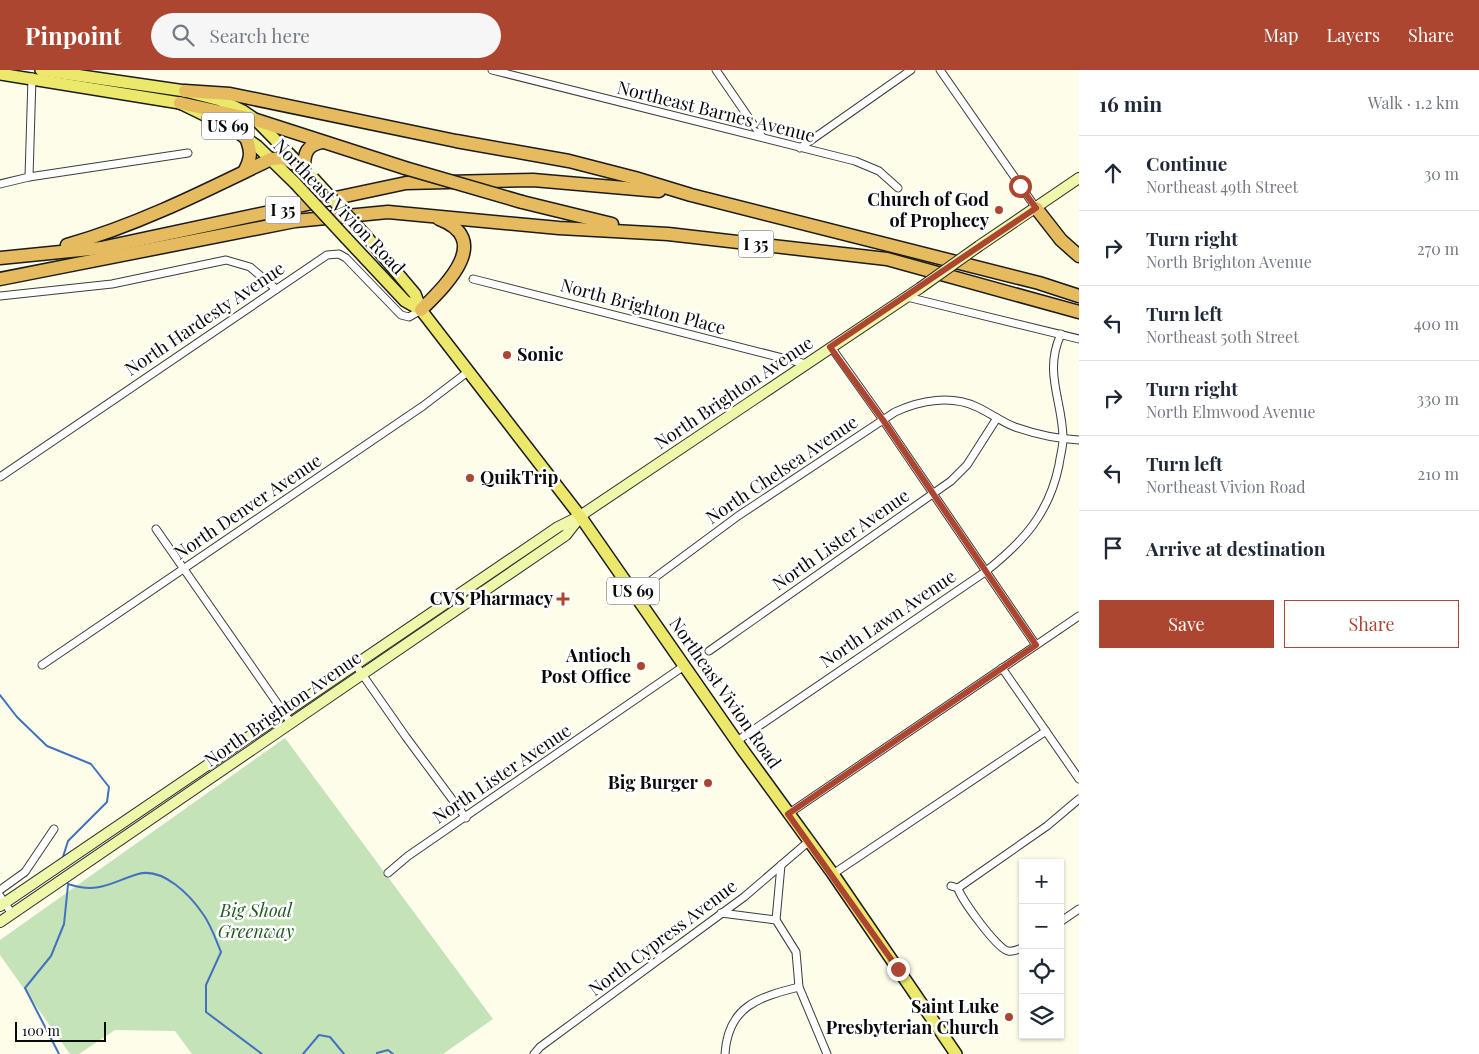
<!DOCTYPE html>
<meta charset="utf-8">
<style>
body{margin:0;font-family:"Playfair Display",serif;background:#f6f6f7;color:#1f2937}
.controls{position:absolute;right:15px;bottom:15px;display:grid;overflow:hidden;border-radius:0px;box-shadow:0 1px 4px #0004}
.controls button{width:45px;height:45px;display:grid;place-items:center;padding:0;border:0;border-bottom:1px solid #e0e1e3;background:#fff;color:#1f2937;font:25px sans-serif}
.scale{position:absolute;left:15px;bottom:12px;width:91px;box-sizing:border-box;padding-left:5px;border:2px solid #0a0a0a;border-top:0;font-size:14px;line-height:18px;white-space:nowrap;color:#0a0a0a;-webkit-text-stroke:4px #fff;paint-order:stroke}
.stop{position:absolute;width:15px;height:15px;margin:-11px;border:4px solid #ac4631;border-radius:50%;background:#fff}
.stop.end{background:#ac4631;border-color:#fff;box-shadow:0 1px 5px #0008}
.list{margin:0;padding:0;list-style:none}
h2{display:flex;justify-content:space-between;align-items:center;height:65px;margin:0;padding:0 20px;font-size:21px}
h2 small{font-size:16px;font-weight:400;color:#747a83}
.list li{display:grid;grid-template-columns:32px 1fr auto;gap:15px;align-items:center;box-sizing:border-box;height:75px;padding:0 20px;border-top:1px solid #e0e1e3}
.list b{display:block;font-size:19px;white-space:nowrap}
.list p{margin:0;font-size:16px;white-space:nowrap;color:#747a83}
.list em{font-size:16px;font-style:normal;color:#747a83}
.actions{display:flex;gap:10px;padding:15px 20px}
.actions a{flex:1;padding:11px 0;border:1px solid #ac4631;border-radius:0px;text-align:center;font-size:18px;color:#ac4631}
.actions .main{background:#ac4631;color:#fff}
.icon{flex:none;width:28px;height:28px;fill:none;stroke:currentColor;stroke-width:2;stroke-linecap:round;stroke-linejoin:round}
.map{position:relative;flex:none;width:1079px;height:984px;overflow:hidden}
header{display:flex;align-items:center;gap:30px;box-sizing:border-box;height:70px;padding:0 25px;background:#ac4631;color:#fff}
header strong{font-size:24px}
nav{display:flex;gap:28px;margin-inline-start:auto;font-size:18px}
.search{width:350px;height:45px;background:#f6f6f7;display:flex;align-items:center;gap:12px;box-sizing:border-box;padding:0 18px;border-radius:28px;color:#747a83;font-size:19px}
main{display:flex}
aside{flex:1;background:#fff}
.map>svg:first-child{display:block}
.green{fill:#c5e3b8}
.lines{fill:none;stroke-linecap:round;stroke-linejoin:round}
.stream{stroke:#4272bf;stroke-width:2}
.minor-casing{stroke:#3d3d3d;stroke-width:9}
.secondary-casing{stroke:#2c2c2c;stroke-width:12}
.primary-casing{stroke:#1b1b1b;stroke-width:14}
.motorway-casing{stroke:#1b1b1b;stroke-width:15}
.minor{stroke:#fff;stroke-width:7}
.secondary{stroke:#eff7ab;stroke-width:10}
.primary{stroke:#ebe86c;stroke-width:11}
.motorway{stroke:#e6ba5f;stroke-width:12}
.secondary-bridge-casing{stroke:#2c2c2c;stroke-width:12;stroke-linecap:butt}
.primary-bridge-casing{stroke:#1b1b1b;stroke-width:14;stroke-linecap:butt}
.motorway-bridge-casing{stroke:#1b1b1b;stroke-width:15;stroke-linecap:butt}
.secondary-bridge{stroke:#eff7ab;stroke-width:10}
.primary-bridge{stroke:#ebe86c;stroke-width:11}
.motorway-bridge{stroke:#e6ba5f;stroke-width:12}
.route{stroke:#ac4631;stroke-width:6}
.poi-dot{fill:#ac4631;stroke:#fff;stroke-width:2}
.labels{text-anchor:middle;stroke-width:5;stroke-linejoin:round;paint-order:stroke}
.shield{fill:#fff;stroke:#545454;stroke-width:1}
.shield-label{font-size:16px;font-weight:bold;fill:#0a0a0a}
.street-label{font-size:18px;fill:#0a0a0a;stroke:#fff}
.poi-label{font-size:18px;font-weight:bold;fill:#0a0a0a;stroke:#fff;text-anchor:end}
.park-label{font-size:18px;font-style:italic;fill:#225b22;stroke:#fff}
</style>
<header>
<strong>Pinpoint</strong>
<div class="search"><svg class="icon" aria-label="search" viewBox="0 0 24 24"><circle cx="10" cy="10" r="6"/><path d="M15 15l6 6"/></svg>Search here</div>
<nav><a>Map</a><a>Layers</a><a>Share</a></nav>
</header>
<main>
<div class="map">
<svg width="1079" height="984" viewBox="0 0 1079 984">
<rect width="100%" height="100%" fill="#fdfdea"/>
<path class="green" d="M285,668L493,949L443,984H192L175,961L115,960L79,984H70L0,885V870Z"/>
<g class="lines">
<g class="stream">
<path d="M0,625L17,647L47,676L91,694L109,717L107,732L68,771L63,787"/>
<path d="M67,812L68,814C99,824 109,813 138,804C163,797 190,825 203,844C211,855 216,870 221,882L206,915V942L262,984"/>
<path d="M377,983L388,980L393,984"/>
<path d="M59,984L25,918L51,886L64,854L68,815"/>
<path d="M303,984L319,965L330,967L344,984"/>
</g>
<g class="minor-casing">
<g id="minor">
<path d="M492,0L855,91L879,101L898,118"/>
<path d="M716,0L762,67"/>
<path d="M940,0L1036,138"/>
<path d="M800,78L911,0"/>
<path d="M29,107L32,7"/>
<path d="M0,114L29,107L188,83"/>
<path d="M473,209L806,294"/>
<path d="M0,226L112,214L226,190L250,197L276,219"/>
<path d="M907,227L1079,269"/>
<path d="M831,277L883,350L1036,575"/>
<path d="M0,407L327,185L339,184L346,188L401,245L409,247L421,240"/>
<path d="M156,459L291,653"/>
<path d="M634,523L738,446L895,342C921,330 951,325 977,337C990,343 1002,352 1015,357C1035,364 1058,369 1079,370"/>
<path d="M709,581L951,411L967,395L997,348"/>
<path d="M355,594L406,667L466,748"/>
<path d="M42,595L423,336L469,301"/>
<path d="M1002,598L1079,709"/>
<path d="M737,671L985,502C1023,472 1049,444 1059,395C1060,387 1063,377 1063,369C1063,331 1043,303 1061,264"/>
<path d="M788,744L1079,546"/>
<path d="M781,795L776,850L796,882L799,917L827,984"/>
<path d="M388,803L408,786L684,596"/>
<path d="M833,804L1046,661"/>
<path d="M951,816L958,818"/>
<path d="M958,818L1047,756L1079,729"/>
<path d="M958,818C960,828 998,880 1008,881C1014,882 1018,880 1023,877"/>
<path d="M0,820L25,802L54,759"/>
<path d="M0,826L12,844"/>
<path d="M721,843L776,850"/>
<path d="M1060,852L1079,839"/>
<path d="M534,984L540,977L744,827L808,772"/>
<path d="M725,984C728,936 759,927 799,917"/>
</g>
</g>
<g class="secondary-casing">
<g id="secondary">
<path d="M979,176L1079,108"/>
<path d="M0,836L558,457L580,446L920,218"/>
<path d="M0,852L566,465L580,447"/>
</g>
</g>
<g class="primary-casing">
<g id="primary">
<path d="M41,0L185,21L220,30L243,41L256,50L299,94"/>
<path d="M0,4L180,33L231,58L257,76L295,113"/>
<path d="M366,166L415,224L421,240L580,446L742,679L833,804L956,984"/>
<path d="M346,168L405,231L421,240"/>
</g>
</g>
<g class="motorway-casing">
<g id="motorway">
<path d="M185,21L230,24L456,71L569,91L635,108L691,125L1039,213L1079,226"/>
<path d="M180,33L256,50L405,98"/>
<path d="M244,102C251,89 252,82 246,68"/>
<path d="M522,132L612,154"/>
<path d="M1036,138L1061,170L1079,186"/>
<path d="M67,175C138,155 205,121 271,89L283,88L304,98C304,83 307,75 322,72"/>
<path d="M0,188L101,178L406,113L533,110L659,121"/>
<path d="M0,209L295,151L388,142L559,158L668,164L887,189L1079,242"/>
<path d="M421,240C445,216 494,170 439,149"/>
</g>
</g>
<use href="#minor" class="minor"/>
<use href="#secondary" class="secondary"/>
<use href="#primary" class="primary"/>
<use href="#motorway" class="motorway"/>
<g class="secondary-bridge-casing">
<path id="secondary-bridge" d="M920,218L979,176"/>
</g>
<g class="primary-bridge-casing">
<g id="primary-bridge">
<path d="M313,108L366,166"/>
<path d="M295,113L346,168"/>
</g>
</g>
<g class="motorway-bridge-casing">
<path id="motorway-bridge" d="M405,98L522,132"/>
</g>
<use href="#secondary-bridge" class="secondary-bridge"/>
<use href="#primary-bridge" class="primary-bridge"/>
<use href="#motorway-bridge" class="motorway-bridge"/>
</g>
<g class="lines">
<path class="route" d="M898,899L788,744L1036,575L883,350L830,277L1036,138L1020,116"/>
</g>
<g class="poi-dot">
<circle cx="999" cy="140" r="5"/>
<circle cx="507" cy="285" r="5"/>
<circle cx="470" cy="408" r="5"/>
<path d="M560.5 521.5h5v5h5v5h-5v5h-5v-5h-5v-5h5z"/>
<circle cx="641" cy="596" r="5"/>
<circle cx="708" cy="713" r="5"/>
<circle cx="1009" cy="947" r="5"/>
</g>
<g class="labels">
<g class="shield">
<rect x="202" y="42.5" width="52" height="27" rx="4"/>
<rect x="265.5" y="126.5" width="35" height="27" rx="4"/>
<rect x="738.5" y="160.5" width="35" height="27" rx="4"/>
<rect x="607" y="507.5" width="52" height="27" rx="4"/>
</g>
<g class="shield-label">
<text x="228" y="62">US 69</text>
<text x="283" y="146">I 35</text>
<text x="756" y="180">I 35</text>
<text x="633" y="527">US 69</text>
</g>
<g class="street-label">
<text transform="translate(716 42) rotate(14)" y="6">Northeast Barnes Avenue</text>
<text transform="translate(339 137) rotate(46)" y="6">Northeast Vivion Road</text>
<text transform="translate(643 237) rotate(15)" y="6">North Brighton Place</text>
<text transform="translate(205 249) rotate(-34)" y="6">North Hardesty Avenue</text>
<text transform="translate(734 323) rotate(-34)" y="6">North Brighton Avenue</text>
<text transform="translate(782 400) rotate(-34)" y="6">North Chelsea Avenue</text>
<text transform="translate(248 437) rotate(-34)" y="6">North Denver Avenue</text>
<text transform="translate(841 470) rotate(-35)" y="6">North Lister Avenue</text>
<text transform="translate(888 549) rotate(-34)" y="6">North Lawn Avenue</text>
<text transform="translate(725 623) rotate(55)" y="6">Northeast Vivion Road</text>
<text transform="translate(283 639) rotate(-35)" y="6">North Brighton Avenue</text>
<text transform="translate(502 704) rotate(-34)" y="6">North Lister Avenue</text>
<text transform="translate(663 868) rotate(-37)" y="6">North Cypress Avenue</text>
</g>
<g class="poi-label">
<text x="989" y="136">Church of God<tspan x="989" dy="21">of Prophecy</tspan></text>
<text x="517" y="291" text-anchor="start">Sonic</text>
<text x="480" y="414" text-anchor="start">QuikTrip</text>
<text x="553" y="535">CVS Pharmacy</text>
<text x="631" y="592">Antioch<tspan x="631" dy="21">Post Office</tspan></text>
<text x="698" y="719">Big Burger</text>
<text x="999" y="943">Saint Luke<tspan x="999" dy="21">Presbyterian Church</tspan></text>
</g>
<g class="park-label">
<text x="256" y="847">Big Shoal<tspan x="256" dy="21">Greenway</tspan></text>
</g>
</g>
</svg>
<div class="controls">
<button>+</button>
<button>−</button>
<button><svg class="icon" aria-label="locate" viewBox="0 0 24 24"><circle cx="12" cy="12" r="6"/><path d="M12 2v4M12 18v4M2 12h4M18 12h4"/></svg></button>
<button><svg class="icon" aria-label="layers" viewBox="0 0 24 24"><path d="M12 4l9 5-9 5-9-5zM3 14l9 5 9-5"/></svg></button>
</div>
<div class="scale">100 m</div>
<div class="stop" style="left:1020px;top:116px"></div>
<div class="stop end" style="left:898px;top:899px"></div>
</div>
<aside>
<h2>16 min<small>Walk · 1.2 km</small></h2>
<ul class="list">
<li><svg class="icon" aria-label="ahead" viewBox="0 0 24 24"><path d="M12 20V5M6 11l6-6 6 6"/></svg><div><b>Continue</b><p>Northeast 49th Street</p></div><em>30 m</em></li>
<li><svg class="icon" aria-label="right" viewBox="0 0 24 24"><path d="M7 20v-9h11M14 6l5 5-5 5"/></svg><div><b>Turn right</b><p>North Brighton Avenue</p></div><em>270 m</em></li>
<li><svg class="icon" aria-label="left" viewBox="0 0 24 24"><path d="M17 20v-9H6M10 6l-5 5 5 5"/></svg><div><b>Turn left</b><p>Northeast 50th Street</p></div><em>400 m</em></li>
<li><svg class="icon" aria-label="right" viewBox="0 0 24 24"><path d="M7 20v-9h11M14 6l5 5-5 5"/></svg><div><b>Turn right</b><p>North Elmwood Avenue</p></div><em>330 m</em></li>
<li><svg class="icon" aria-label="left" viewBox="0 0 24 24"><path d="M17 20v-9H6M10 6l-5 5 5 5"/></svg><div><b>Turn left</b><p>Northeast Vivion Road</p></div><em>210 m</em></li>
<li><svg class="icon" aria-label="arrive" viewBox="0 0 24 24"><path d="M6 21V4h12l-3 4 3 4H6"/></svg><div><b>Arrive at destination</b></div></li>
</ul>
<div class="actions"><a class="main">Save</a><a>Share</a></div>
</aside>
</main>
